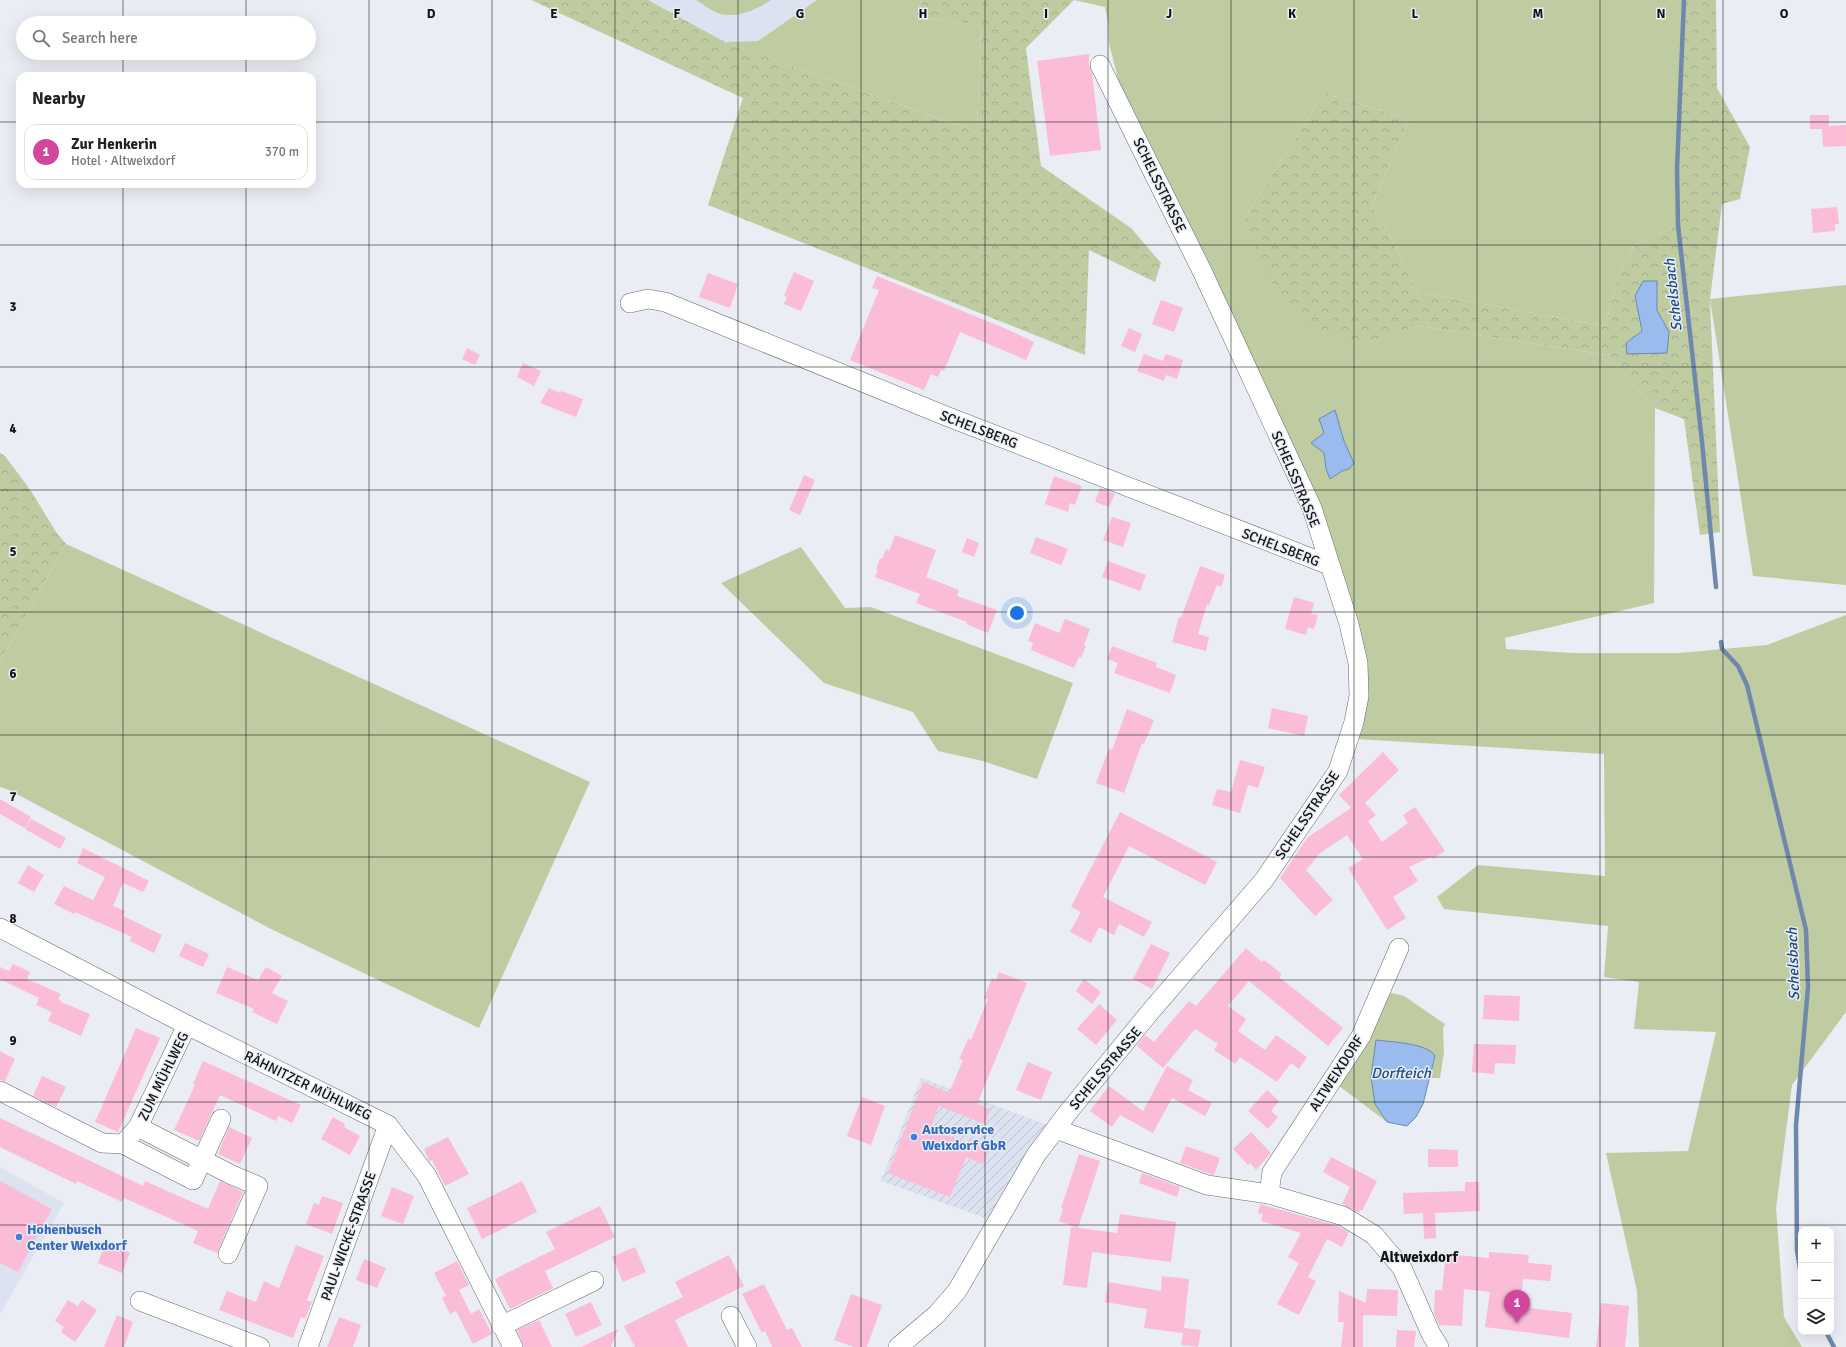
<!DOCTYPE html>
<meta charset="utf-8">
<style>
body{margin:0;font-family:Signika,sans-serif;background:#f2f2f2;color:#222}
.controls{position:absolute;right:12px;bottom:12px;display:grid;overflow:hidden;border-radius:8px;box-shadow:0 4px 16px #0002}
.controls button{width:36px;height:36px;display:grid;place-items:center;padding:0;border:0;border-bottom:1px solid #e0e0e0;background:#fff;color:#222;font:20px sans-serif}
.you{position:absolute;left:1017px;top:613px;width:14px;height:14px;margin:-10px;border:3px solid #fff;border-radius:50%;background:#1a73e8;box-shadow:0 0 0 6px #1a73e833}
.badge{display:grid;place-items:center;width:26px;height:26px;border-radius:50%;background:#7c3aed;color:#fff;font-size:13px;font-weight:700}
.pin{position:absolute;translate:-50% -33px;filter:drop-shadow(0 1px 2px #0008)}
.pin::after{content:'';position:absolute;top:21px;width:14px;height:12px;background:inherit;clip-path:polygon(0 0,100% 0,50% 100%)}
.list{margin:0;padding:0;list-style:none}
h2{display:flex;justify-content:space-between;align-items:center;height:52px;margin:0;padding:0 16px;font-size:17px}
h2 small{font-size:13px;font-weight:400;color:#767676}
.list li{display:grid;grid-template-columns:26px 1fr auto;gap:12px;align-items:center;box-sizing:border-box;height:56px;margin:0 8px 8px;padding:0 8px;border:1px solid #e0e0e0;border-radius:12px}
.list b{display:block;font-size:15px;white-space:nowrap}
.list p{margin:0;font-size:13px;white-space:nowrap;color:#767676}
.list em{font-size:13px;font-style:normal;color:#767676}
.icon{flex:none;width:22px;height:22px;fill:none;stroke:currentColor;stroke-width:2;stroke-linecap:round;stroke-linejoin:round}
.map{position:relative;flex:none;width:1846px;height:1347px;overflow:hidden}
.search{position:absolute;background:#fff;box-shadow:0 4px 16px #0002;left:16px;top:16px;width:300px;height:44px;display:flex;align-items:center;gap:10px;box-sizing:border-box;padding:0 14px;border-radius:22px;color:#767676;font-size:15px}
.panel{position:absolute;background:#fff;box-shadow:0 4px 16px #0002;left:16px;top:72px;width:300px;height:116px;border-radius:12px}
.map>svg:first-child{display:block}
.built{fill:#dce2ef}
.industrial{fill:url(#industrial-furrows)}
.grass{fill:#bfcca1;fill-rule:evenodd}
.forest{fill:url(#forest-crowns);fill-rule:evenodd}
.water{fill:#99bbed;stroke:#7088ac}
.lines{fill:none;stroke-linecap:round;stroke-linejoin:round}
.stream{stroke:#7088ac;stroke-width:4.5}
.building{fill:#fabcd7}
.minor-casing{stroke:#67696f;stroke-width:20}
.minor{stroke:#fff;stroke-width:19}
.grid{fill:none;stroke:#111214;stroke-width:1;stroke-opacity:0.55}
.shop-dot{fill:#3f7fe0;stroke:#eaedf3;stroke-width:1.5}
.labels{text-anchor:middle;stroke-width:3;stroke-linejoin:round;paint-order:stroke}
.street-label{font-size:14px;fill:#111214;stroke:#eaedf3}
.shop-label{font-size:14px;font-weight:bold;fill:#366cbe;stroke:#eaedf3;text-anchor:start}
.water-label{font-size:15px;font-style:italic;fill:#1f4b86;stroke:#eaedf3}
.neighbourhood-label{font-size:15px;font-weight:bold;fill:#111214;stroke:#eaedf3}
.grid-label{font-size:13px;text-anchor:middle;font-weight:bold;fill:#111214;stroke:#eaedf3;stroke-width:3;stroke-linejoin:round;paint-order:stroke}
</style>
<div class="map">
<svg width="1846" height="1347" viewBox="0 0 1846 1347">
<defs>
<pattern id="industrial-furrows" width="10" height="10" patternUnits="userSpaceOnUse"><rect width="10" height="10" fill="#dce2ef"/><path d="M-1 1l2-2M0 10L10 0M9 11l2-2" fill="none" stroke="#bcc1cc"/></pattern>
<pattern id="forest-crowns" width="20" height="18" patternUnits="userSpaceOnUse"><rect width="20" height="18" fill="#bfcca1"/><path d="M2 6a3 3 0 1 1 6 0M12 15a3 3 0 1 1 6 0" fill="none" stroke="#a3ae8a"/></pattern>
</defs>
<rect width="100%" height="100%" fill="#eaedf3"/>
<g class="built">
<path d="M648,0H817L758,41L725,42Z"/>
<path d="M0,1167L64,1203L0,1314Z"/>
</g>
<path class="industrial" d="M921,1078L1056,1128L997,1222L881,1181Z"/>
<g class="grass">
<path d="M696,0H771C758,9 737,18 721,14C712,12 703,4 696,0Z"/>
<path d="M817,0H922L915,17L981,25L977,132L725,42L758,41Z"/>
<path d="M1074,0H1684L1677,169L1678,225L1635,245L1618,276L1605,326L1417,292L1389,234L1372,205L1409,119L1324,93L1244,219L1365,343L1419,326L1607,355L1655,408L1654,603L1505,638L1506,649L1573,653H1679L1767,645L1846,615V1012L1792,1085L1776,1208L1784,1317L1802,1347H1639L1637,1291L1606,1153L1688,1151L1716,1032L1634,1029L1639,982L1604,977L1608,926L1444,909L1437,897L1478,865L1605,876L1604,754L1356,739L1350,600L1122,95L1109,43L1108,22L1105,7ZM1324,433L1344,441L1354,463L1349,469L1342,471L1330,479L1326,469L1324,453L1312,443Z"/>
<path d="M1846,285V585L1753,576L1710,299Z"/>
<path d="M66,544L590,782L479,1028L271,929L9,790L0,787V662Z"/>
<path d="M801,547L845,608L871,607L1073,683L1037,779L983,761L938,751L913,712L824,683L721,583Z"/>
<path d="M1392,993L1404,996L1445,1024L1443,1028L1444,1052L1440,1078H1430L1435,1056L1375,1104L1387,1122L1335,1083L1387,995Z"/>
</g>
<g class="forest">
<path d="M531,0H648L725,42L977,132L981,25L915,17L922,0H1074L1026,48L1041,166L1131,228L1161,263L1155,282L1089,250L1085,355L708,205L743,98Z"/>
<path d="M1684,0H1716L1717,88L1750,147L1740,199L1722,204L1710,299L1720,532L1700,535L1684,419L1655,408L1607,355L1419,326L1365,343L1319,331L1282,305L1244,219L1324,93L1409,119L1372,205L1389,234L1417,292L1605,326L1618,276L1635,245L1678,225L1677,169ZM1657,281V310L1669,332L1626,343L1642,331L1635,296Z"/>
<path d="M0,453L5,456L31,491L56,532L66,544L0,662Z"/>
</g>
<g class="water">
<path d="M1643,281H1657V310L1669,332L1667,353L1627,354L1626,343L1642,331L1635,296Z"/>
<path d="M1335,410L1344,441L1354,463L1349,469L1342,471L1330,479L1326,469L1324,453L1311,443L1324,433L1319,419Z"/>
<path d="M1376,1040C1390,1042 1428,1043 1435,1056L1423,1104L1416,1117L1407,1126L1387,1122L1375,1104L1371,1077Z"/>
</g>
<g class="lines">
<g class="stream">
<path d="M1684,0L1677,169L1678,225L1702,442L1716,587"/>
<path d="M1721,642L1722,649L1738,666L1747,685L1806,930L1808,987L1796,1125L1797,1250L1801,1275"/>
<path d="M1826,1332L1834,1347"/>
</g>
</g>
<g class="building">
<path d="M1089,54V65L1092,73L1101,150L1050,156L1037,61Z"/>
<path d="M1810,115H1829V126L1846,125V146L1823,147L1822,129H1810Z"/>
<path d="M1837,207L1839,224H1835V231L1813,233L1811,209Z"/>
<path d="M794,272L814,281L801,311L784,304L787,297L784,296Z"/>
<path d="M708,273L738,284L730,308L699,297Z"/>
<path d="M877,276L1004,328L1034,342L1026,360L960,332L944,371L941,370L938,377L931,374L924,390L850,360L879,290L872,288Z"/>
<path d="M1161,300L1183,308L1174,332L1152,324Z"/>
<path d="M1129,328L1142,334L1135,352L1121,346Z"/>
<path d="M467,348L480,355L475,365L462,359Z"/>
<path d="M1144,354L1163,361L1166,354L1183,360L1177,379L1166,375L1164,381L1137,371Z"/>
<path d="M523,363L541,371L534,386L517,377Z"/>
<path d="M549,388L560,393L561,391L583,399L576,417L540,403Z"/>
<path d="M804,475L815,480L800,515L789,510Z"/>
<path d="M1054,476L1082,486L1075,505L1070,503L1068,512L1045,504Z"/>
<path d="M1100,488L1115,494L1109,507L1095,502Z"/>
<path d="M1112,517L1131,523L1123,547L1103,540Z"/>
<path d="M895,535L936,550L926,577L959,590L957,596L997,610L988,633L966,624L967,622L916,603L920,594L875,577L878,570L876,569L880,558L882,559L886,549L889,551Z"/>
<path d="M1036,537L1068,549L1061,565L1030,553Z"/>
<path d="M967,538L979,543L974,557L962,552Z"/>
<path d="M1108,561L1146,575L1140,591L1102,577Z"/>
<path d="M1200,566L1225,575L1221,587L1217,585L1209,605L1207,604L1198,634L1209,637L1206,651L1172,642L1179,617L1181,618Z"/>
<path d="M1294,597L1314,603L1311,614L1318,615L1314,629L1308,627L1306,635L1285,629Z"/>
<path d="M1065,619L1090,629L1084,645L1086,646L1081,658L1079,657L1074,668L1031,650L1033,643L1028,641L1035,623L1059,633Z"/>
<path d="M1112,646L1157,663L1156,667L1176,675L1170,693L1114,673L1118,663L1107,659Z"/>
<path d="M1272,708L1308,716L1304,736L1268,728Z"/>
<path d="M1127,709L1154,720L1144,744L1142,743L1124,793L1096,783L1109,749L1112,750Z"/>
<path d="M1383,752L1399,770L1365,803L1376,815L1368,821L1382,842L1408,823L1403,815L1415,807L1445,851L1433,859L1431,857L1409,867L1418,881L1393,897L1406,918L1387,930L1348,868L1363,859L1347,835L1320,853L1306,870L1333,900L1315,916L1280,878L1308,837L1351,808L1339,795Z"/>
<path d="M1240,760L1265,767L1258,788L1248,785L1240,813L1212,805L1217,789L1231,792Z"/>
<path d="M0,799L31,817L25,828L0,814Z"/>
<path d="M1120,812L1217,862L1205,885L1129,846L1103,897L1152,922L1144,937L1119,924L1114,935L1099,927L1091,943L1070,932L1081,912L1071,907Z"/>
<path d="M31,819L66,838L60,849L25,829Z"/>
<path d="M83,848L149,881L143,892L123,883L113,906L125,911L123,916L162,935L154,953L130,941L132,937L75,912L74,914L54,904L64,886L93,900L105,877L77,863Z"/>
<path d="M28,865L44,875L34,892L18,883Z"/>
<path d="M185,943L209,954L203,967L179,956Z"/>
<path d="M1151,944L1170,953L1152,989L1133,979Z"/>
<path d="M1246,948L1262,962L1264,960L1282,974L1279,977L1343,1028L1328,1046L1249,981L1228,1006L1246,1019L1238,1031L1265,1050L1276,1035L1307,1057L1299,1069L1291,1063L1277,1082L1240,1057L1235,1064L1214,1050L1218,1044L1195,1029L1163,1068L1137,1046L1145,1035L1154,1042L1189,1001L1196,1006Z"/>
<path d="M13,964L30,972L27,979L61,994L58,999L61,1000V1002L90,1014L81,1036L48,1021L52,1012L36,1005L39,998L0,979V967L9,971Z"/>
<path d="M227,967L258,980L266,967L282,976L272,993L288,1001L277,1024L252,1012L254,1009L216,993Z"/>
<path d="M999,972L1027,983L977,1104L990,1109L985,1124L939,1106L930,1129L969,1144L971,1140L990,1147L984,1164L966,1157L950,1197L888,1173L923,1082L949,1093L963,1060L959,1059L968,1039L971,1040L988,999L984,998L992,978L996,980Z"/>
<path d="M1084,979L1101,992L1092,1004L1076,991Z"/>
<path d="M1484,995L1520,996L1519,1021L1483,1019Z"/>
<path d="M1099,1004L1117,1020L1096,1045L1077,1029Z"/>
<path d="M136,1028L160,1038L118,1132L95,1122Z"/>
<path d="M1474,1044L1516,1045L1515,1064L1495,1063L1494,1074L1472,1072Z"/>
<path d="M0,1051L15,1059L5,1081L0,1080Z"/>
<path d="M203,1061L301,1105L292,1123L278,1116L276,1121L220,1095L199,1141L174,1130L195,1085L193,1084Z"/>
<path d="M1028,1062L1052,1072L1041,1100L1016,1090Z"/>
<path d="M1167,1066L1193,1080L1188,1090L1212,1103L1205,1116L1172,1098L1153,1133L1120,1115L1112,1127L1090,1111L1109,1086L1143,1111Z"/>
<path d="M42,1076L66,1087L56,1107L33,1096Z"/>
<path d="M1267,1090L1279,1101L1271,1111L1278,1117L1268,1129L1248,1111Z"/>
<path d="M862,1097L885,1106L871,1145L847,1136Z"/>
<path d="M333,1117L345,1124L344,1127L360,1136L350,1155L321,1139Z"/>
<path d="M0,1118L143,1186L145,1181L208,1209L220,1181L243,1192L217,1253L193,1243L198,1231L124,1198L122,1202L77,1181L76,1184L0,1147Z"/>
<path d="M229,1127L252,1138L240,1164L218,1154Z"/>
<path d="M1251,1132L1271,1153L1256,1170L1250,1163L1248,1165L1233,1149Z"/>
<path d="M448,1137L469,1174L445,1186L432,1160L429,1161L424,1149Z"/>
<path d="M1186,1146L1220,1158L1214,1175L1180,1163Z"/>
<path d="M1428,1149L1458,1150V1167H1428Z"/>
<path d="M1079,1154L1100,1161L1078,1228L1059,1221L1063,1209L1061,1208Z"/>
<path d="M1331,1157L1377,1181L1362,1211L1360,1210L1359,1213L1342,1204L1350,1187L1323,1172Z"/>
<path d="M1142,1173L1180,1187L1177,1197L1139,1183Z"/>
<path d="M0,1181L52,1209L18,1272L0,1263Z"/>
<path d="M522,1181L537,1212L482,1239L467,1208Z"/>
<path d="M1465,1182H1479L1480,1211L1435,1213L1436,1238L1424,1239L1423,1213L1404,1214L1403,1193L1465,1191Z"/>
<path d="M392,1187L414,1196L403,1224L381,1216Z"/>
<path d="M322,1196L343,1203L332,1234L306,1224L314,1203L319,1205Z"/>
<path d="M1260,1204L1338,1226L1349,1232L1342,1247L1327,1239L1308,1277L1316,1281L1299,1315L1277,1304L1299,1263L1288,1257L1301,1233L1261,1221L1263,1214L1258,1213Z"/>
<path d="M600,1206L615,1237L545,1271L553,1288L510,1309L495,1279L555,1249L546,1232Z"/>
<path d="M1120,1214L1176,1222L1171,1262L1092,1252L1087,1288L1063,1285L1071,1227L1117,1233Z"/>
<path d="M105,1243L130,1253L122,1273L98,1263Z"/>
<path d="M296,1245L324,1256L307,1300L312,1302L305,1319L301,1317L293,1338L219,1310L227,1291L256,1302L264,1281L279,1288Z"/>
<path d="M635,1247L646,1272L623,1282L612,1257Z"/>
<path d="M1489,1252L1529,1255L1528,1263L1552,1265L1550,1281L1523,1279L1520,1307L1572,1313L1569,1338L1485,1327L1490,1292L1464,1289L1462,1326L1439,1325L1434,1313L1435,1290H1442L1446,1254L1489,1258Z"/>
<path d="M729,1255L744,1286L675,1320L688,1347H635L624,1326L683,1297L675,1282Z"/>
<path d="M364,1259L386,1268L377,1288L356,1280Z"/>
<path d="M457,1261L469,1285L459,1290L471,1314L479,1309L492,1334L473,1344L456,1311L450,1314L442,1298L446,1296L434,1273Z"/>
<path d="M1162,1276L1189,1279L1184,1328L1201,1330L1198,1347L1181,1345L1183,1333L1144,1328L1147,1309L1105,1302L1108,1282L1161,1291Z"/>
<path d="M764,1284L787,1330L792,1328L802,1347H772L765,1331L762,1333L742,1294Z"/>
<path d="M1367,1289L1398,1290L1397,1316L1363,1315V1347H1341L1344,1322H1338L1339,1291L1366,1303Z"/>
<path d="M851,1294L882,1305L867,1347H854L834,1340Z"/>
<path d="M68,1300L78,1306L82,1300L97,1310L75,1342L61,1332L64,1327L55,1321Z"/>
<path d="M591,1302L602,1325L576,1337L565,1314Z"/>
<path d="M1601,1303L1629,1306L1625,1347H1596Z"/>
<path d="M117,1315L133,1322L124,1347H104Z"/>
<path d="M339,1317L361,1325L353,1347H327Z"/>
<path d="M539,1320L552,1347H524L517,1330Z"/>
<path d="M618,1329L611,1347H581Z"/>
<path d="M1397,1330L1416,1331L1414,1347H1396Z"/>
</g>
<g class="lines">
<g class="minor-casing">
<g id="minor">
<path d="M630,303L648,299L665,302L946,416L1329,565"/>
<path d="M0,928L187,1025L388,1125L427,1176L513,1347"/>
<path d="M0,1091L102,1143L123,1144L138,1127L187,1025"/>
<path d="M138,1127L232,1175L258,1186L228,1254"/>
<path d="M1056,1129L1207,1185L1269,1194L1343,1216L1374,1235L1402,1268L1431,1334L1439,1347"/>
<path d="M123,1144L193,1180L221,1119"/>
<path d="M1269,1194L1272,1172L1361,1036L1399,948"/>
<path d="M140,1301L260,1347"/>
<path d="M731,1316L747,1347"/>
<path d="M501,1326L594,1281"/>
<path d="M308,1347L388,1125"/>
<path d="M898,1347L936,1315L957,1291L1036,1155L1069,1111L1150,1012L1264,880L1338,771L1354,722L1359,696L1358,663L1349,624L1312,508L1202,271L1100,65"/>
</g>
</g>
<use href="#minor" class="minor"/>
</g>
<path class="grid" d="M123,0V23M246,0V23M369,0V1347M492,0V1347M615,0V1347M738,0V1347M861,0V1347M985,0V1347M1108,0V1347M1231,0V1347M1354,0V1347M1477,0V1347M1600,0V1347M1723,0V1347M123,53V76M246,53V76M0,122H20M312,122H1846M123,184V1347M246,184V1347M0,245H1846M0,367H1846M0,490H1846M0,612H1846M0,735H1846M0,857H1846M0,980H1846M0,1102H1846M0,1225H1846"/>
<g class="shop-dot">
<circle cx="914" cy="1137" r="4"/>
<circle cx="19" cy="1237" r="4"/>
</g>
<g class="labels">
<g class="street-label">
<text transform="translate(1160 185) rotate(64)" y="5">SCHELSSTRASSE</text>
<text transform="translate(979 429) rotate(21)" y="5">SCHELSBERG</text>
<text transform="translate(1296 479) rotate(67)" y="5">SCHELSSTRASSE</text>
<text transform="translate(1281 547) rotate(21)" y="5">SCHELSBERG</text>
<text transform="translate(1307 815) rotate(-56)" y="5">SCHELSSTRASSE</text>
<text transform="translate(1105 1068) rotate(-50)" y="5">SCHELSSTRASSE</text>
<text transform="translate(1336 1073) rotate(-57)" y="5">ALTWEIXDORF</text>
<text transform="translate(163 1076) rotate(-64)" y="5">ZUM MÜHLWEG</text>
<text transform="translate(308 1085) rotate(26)" y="5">RÄHNITZER MÜHLWEG</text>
<text transform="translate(348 1236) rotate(-70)" y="5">PAUL-WICKE-STRASSE</text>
</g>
<g class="shop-label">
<text x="922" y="1134">Autoservice<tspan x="922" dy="16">Weixdorf GbR</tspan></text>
<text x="27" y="1234">Hohenbusch<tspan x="27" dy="16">Center Weixdorf</tspan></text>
</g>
<g class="water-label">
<text transform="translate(1673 295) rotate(-96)" y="5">Schelsbach</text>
<text transform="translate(1793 964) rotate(-92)" y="5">Schelsbach</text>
<text x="1401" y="1078">Dorfteich</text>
</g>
<g class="neighbourhood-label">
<text x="1419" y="1262">Altweixdorf</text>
</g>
</g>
<g class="grid-label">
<text x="431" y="18">D</text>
<text x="554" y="18">E</text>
<text x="677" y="18">F</text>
<text x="800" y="18">G</text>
<text x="923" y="18">H</text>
<text x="1046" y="18">I</text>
<text x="1169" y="18">J</text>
<text x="1292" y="18">K</text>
<text x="1415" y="18">L</text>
<text x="1538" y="18">M</text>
<text x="1661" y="18">N</text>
<text x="1784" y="18">O</text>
<text x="13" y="311">3</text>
<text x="13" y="433">4</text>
<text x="13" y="556">5</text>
<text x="13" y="678">6</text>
<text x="13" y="801">7</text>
<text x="13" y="923">8</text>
<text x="13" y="1045">9</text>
</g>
</svg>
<div class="controls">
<button>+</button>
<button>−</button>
<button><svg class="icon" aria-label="layers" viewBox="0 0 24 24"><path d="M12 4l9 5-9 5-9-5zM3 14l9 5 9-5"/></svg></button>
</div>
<div class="you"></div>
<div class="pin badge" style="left:1517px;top:1323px;background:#d1479c">1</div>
<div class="search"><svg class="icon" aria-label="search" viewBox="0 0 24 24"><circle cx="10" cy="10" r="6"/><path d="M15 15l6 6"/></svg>Search here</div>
<section class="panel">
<h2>Nearby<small></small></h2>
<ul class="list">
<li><span class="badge" style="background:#d1479c">1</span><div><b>Zur Henkerin</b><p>Hotel · Altweixdorf</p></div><em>370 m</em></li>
</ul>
</section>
</div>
